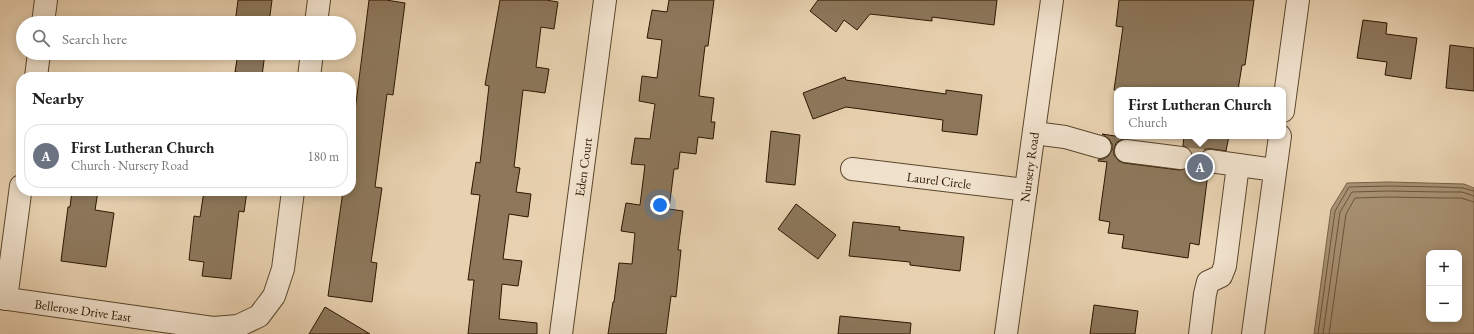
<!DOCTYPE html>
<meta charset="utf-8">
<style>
body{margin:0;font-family:"EB Garamond",serif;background:#f2f2f2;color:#222}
.controls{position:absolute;right:12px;bottom:12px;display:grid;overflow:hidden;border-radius:8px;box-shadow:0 2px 10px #0003}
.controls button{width:36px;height:36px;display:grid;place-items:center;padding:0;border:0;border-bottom:1px solid #e0e0e0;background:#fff;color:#222;font:20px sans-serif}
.you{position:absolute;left:660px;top:205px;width:14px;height:14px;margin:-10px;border:3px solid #fff;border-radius:50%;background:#1a73e8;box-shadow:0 0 0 6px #1a73e833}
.badge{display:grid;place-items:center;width:26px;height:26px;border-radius:50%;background:#8f2418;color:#fff;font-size:13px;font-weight:700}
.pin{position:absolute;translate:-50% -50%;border:2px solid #fff;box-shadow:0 1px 4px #0006}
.popup{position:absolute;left:1114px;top:87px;width:172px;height:52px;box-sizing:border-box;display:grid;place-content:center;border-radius:8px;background:#fff;filter:drop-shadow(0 1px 3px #0005);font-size:13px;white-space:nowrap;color:#767676}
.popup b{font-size:15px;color:#222}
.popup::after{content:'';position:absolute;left:50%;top:100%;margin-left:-8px;border:8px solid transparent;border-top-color:#fff}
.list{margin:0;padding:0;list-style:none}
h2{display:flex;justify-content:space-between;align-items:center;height:52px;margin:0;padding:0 16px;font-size:17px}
h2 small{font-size:13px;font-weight:400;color:#767676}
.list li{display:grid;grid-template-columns:26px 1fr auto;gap:12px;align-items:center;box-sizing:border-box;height:64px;margin:0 8px 8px;padding:0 8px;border:1px solid #e0e0e0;border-radius:16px}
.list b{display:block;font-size:15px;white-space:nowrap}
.list p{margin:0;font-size:13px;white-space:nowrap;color:#767676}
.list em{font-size:13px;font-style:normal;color:#767676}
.icon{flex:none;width:22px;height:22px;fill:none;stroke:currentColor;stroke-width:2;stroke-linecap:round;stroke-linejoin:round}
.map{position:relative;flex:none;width:1474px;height:334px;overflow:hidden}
.search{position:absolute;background:#fff;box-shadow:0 2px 10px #0003;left:16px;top:16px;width:340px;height:44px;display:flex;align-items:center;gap:10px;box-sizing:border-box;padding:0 14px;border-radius:22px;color:#767676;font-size:15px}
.panel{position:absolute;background:#fff;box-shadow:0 2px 10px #0003;left:16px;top:72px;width:340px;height:124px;border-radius:16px}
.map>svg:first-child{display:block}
.water{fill:#a89274;stroke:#766146;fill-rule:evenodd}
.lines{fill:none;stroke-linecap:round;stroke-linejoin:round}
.shore{stroke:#6a543a;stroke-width:1}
.building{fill:#8d785c;stroke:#2b1700}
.minor-tunnel{stroke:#c2ac8d;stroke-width:22;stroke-dasharray:22 11;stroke-linecap:butt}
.minor-casing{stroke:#5a462c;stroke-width:24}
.minor{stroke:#f0e1cc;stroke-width:22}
.labels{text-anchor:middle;stroke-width:3.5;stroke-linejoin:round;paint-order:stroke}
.street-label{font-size:13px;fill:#2b1700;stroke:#f0e1cc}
</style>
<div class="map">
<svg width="1474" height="334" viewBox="0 0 1474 334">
<rect width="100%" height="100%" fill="#e8d1b0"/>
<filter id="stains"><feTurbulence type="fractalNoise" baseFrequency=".005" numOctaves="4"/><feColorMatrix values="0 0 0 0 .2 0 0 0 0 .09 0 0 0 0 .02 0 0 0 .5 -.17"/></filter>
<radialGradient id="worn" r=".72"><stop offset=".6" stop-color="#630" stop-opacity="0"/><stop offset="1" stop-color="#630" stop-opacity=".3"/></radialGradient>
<path class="water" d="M1388,182L1464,184L1474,188V334H1314L1331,209L1347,183ZM1429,253H1459V319H1429Z"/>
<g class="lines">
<g class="shore">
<path d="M1318,334L1335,211L1349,187L1388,186L1441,187L1463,188L1474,191"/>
<path d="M1323,334L1340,212L1352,192L1388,191L1441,192H1462L1474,196"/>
<path d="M1329,334L1346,214L1355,198L1388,197L1441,198H1461L1474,202"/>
</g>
</g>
<g class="building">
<path d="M238,0H272L269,23H235Z"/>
<path d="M369,0H386L405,3L393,95L387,94L375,187L382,188L371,262L377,263L372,302L328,296L343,191H351V143Z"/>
<path d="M500,0H546L558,2L554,29L541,27L536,67L549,69L545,93L523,90L514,167L520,168L516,192L531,194L528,217L509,214L503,259L522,261L518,286L502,284L499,319L537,323V334H468L474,280H468L480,195L471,194L476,162L480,163L489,86L485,85Z"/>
<path d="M669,0H714L708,46H705L699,96L714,98L711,122H715L713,139L698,137L696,154L680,152L678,169H674L669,209L683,211L678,250H681L676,297L671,296L666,334H608L613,302H614L619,263L632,264L635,233L621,231L626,203L640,205L645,165L631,164L635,138L650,139L655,104L639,101L642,76L657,78L662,40L647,38L652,10L667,12Z"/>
<path d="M818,0H997L994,25L932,17V21L870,14L857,30L844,20L836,32L810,11Z"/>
<path d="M1119,0H1254L1245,65H1242L1238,90H1114L1123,27L1116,26Z"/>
<path d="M1363,20L1387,23L1386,34L1417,38L1411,79L1385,75L1387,62L1357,58Z"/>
<path d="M1450,45L1474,48V91L1446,88Z"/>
<path d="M238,53H265L262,76L235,72Z"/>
<path d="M845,77L846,80L946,94V90L982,95L977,135L942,131L943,120L846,107L813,119L803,93Z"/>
<path d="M771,131L800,135L795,185L766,182Z"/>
<path d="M1102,134L1128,138L1121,140L1116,143L1114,149V155L1119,161L1124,163L1179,170L1186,169L1191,165L1193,160L1192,153L1188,148L1183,146L1184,136H1229L1226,151L1212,149H1206L1200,153L1198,159L1199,166L1203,171L1208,173L1199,245L1190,243L1188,258L1122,248L1124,235L1108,233L1110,222L1099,220L1107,162L1098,161L1099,159H1103L1108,156L1112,150V144L1109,139Z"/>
<path d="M72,191H98L95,210L114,213L106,267L61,261L68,207H70Z"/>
<path d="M204,191H247L244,212L239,211L231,279L202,276L204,262L189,260L194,216L200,217Z"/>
<path d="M796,204L836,235L818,259L778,229Z"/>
<path d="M853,222L900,227L899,230L964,237L960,271L910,265V262L849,256Z"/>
<path d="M1094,305L1138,311L1135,334H1090Z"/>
<path d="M325,307L370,334H309Z"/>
<path d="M840,316L911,323L910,334H838Z"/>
</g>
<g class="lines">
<path class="minor-tunnel" d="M1181,158L1210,161"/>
<g class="minor-casing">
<g id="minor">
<path d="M43,23L46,0"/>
<path d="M316,23L319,0"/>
<path d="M36,77L39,53"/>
<path d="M309,77L312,53"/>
<path d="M1283,111L1298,0"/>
<path d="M1034,133L1065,137L1100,147"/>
<path d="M1126,151L1181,158"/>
<path d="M1210,161L1275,170"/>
<path d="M852,169L1026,190"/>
<path d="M0,298L213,328L238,326L259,316L274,296L283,269L293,191"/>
<path d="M6,299L21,186"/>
<path d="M561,334L605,0"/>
<path d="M1006,334L1052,0"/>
<path d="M1200,334L1205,294L1208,282L1221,276L1225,266L1238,165"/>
<path d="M1253,334L1280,136"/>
</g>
</g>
<use href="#minor" class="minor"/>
</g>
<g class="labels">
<g class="street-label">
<text transform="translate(583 167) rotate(-82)" y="5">Eden Court</text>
<text transform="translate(1029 167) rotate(-82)" y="5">Nursery Road</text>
<text transform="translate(939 180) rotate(7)" y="5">Laurel Circle</text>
<text transform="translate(83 310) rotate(8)" y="5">Bellerose Drive East</text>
</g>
</g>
<rect width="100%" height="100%" filter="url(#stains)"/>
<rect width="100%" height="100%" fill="url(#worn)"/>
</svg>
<div class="controls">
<button>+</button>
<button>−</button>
</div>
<div class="you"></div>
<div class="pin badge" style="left:1200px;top:167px;background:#6b7280">A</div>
<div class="popup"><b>First Lutheran Church</b>Church</div>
<div class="search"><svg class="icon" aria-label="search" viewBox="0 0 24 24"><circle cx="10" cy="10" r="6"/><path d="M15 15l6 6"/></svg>Search here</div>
<section class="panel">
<h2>Nearby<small></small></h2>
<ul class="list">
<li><span class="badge" style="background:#6b7280">A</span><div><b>First Lutheran Church</b><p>Church · Nursery Road</p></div><em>180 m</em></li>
</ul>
</section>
</div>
